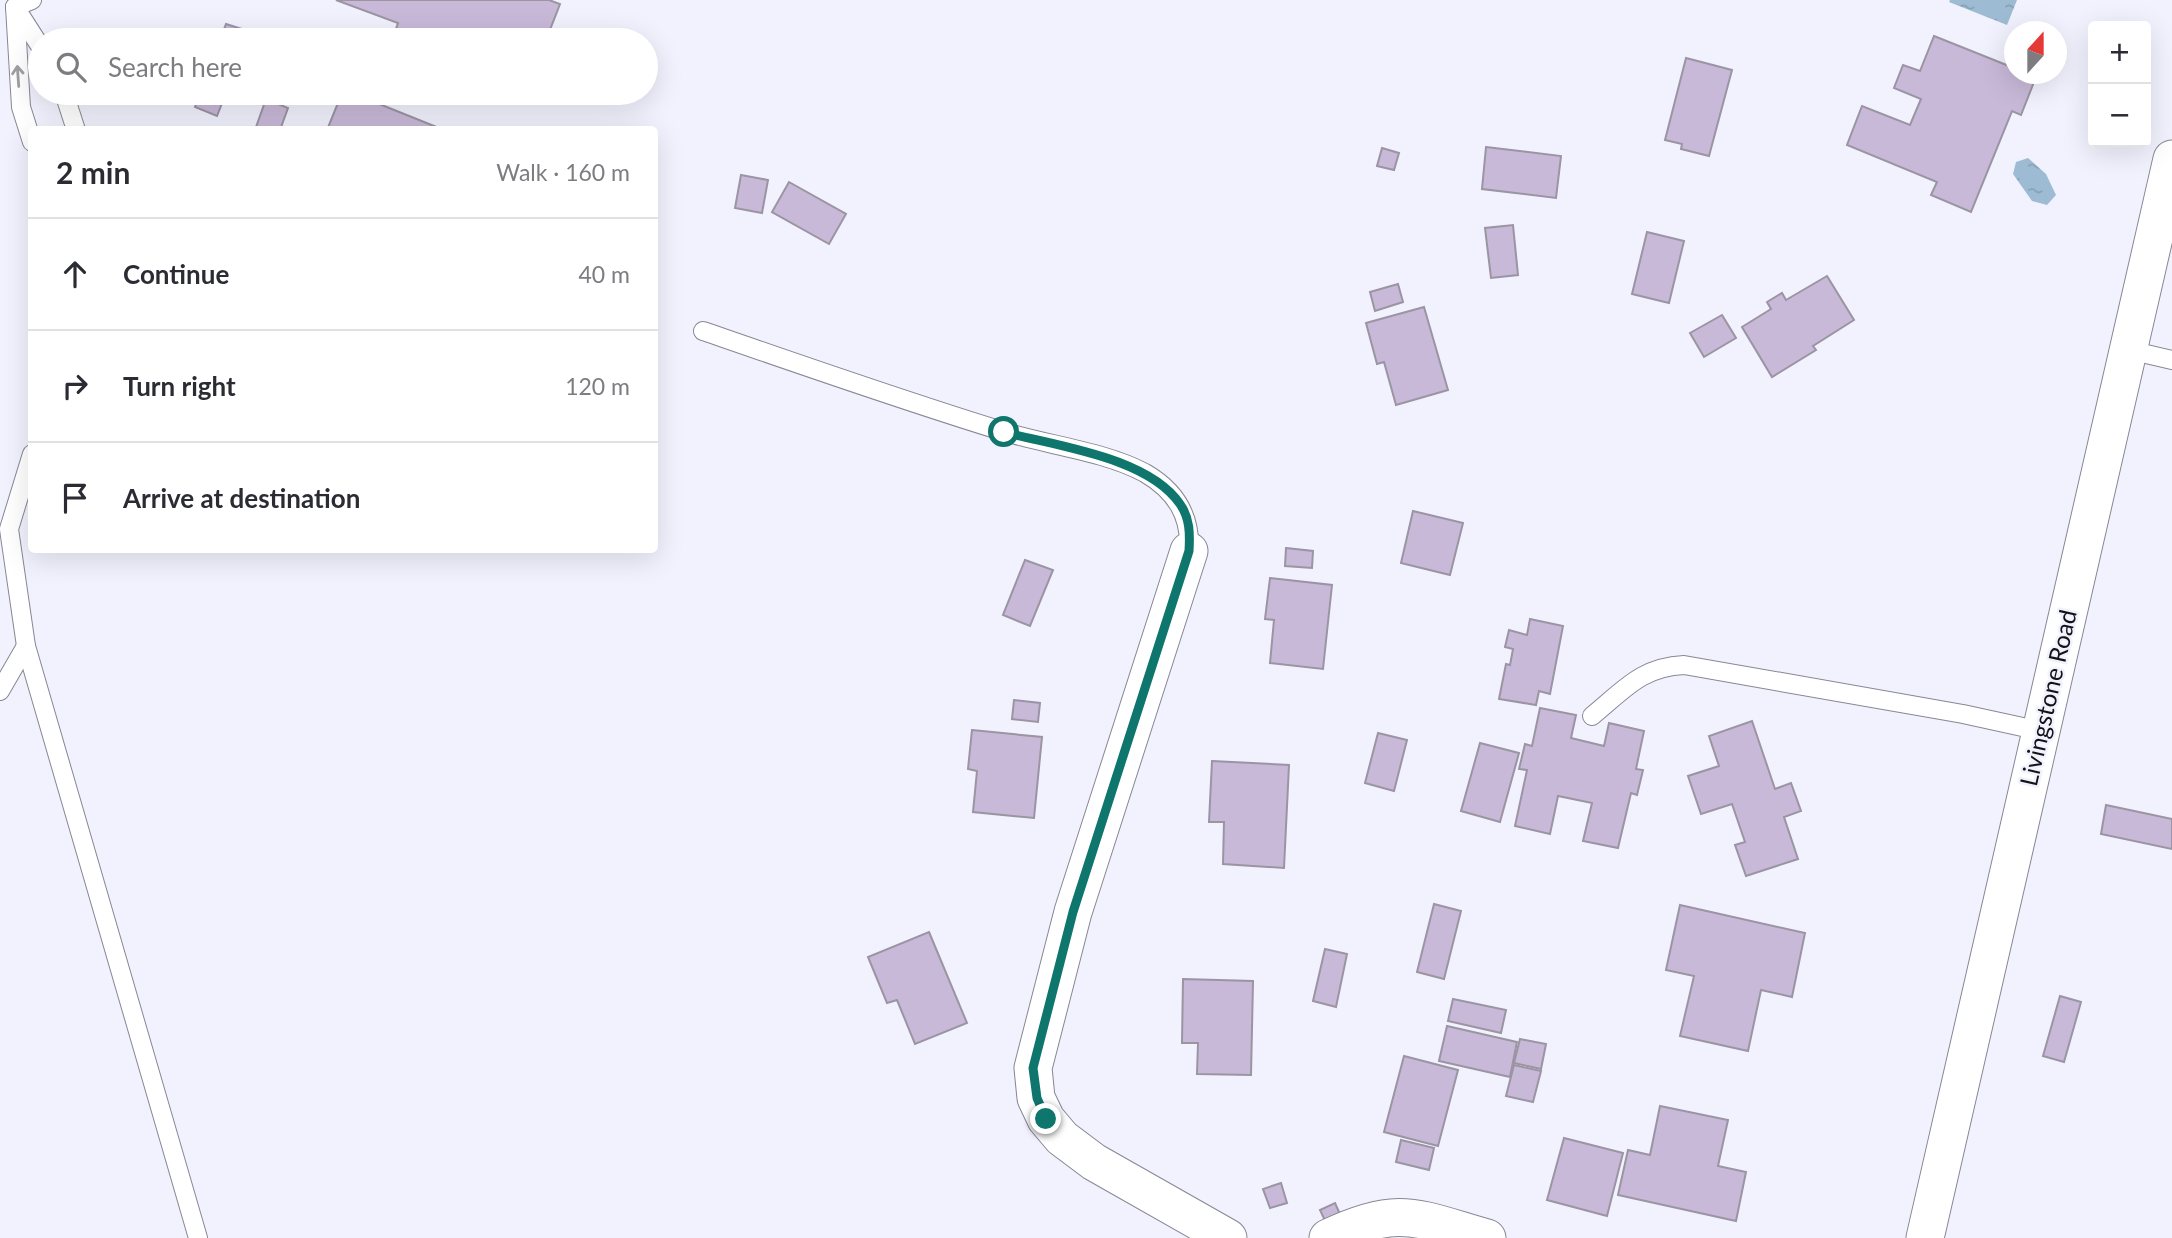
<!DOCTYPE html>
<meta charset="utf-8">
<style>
body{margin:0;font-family:Lato,sans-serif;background:#f2f2f3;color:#2b2b33}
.controls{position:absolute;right:21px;top:21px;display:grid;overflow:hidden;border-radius:7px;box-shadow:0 7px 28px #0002}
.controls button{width:63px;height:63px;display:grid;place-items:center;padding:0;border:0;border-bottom:2px solid #e1e1e2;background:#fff;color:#2b2b33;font:35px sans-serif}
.compass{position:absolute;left:2004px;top:21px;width:63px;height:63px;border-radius:50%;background:#fff;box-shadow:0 7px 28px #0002;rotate:21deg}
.stop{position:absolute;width:21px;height:21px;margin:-16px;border:5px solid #0f766e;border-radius:50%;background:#fff}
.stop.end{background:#0f766e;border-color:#fff;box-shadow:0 2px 7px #0008}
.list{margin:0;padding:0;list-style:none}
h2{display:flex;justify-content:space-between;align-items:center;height:91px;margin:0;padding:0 28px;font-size:30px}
h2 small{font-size:23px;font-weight:400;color:#7c7c81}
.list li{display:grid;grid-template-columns:46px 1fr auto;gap:21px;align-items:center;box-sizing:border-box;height:112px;padding:0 28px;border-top:2px solid #e1e1e2}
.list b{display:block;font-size:26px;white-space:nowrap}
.list em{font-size:23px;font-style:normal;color:#7c7c81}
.icon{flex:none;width:38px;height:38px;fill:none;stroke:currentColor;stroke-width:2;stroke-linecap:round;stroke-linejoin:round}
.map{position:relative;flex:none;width:2172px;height:1238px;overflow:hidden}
.search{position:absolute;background:#fff;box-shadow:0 7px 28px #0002;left:28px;top:28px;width:630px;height:77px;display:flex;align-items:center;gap:18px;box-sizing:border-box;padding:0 24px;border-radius:38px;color:#7c7c81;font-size:26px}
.panel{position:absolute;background:#fff;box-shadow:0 7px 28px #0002;left:28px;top:126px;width:630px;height:427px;border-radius:7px}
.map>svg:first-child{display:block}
.water{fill:url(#water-ripples)}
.building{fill:#c9b9d9;stroke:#9b94a2;stroke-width:2}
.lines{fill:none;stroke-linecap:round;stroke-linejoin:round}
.service-casing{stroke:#878795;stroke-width:20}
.minor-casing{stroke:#878795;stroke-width:39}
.service{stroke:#fff;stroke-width:18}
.minor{stroke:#fff;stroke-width:37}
.oneway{stroke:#a0a0a2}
.route{stroke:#0f766e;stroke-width:9}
.labels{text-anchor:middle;stroke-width:5;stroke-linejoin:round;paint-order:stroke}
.street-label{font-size:24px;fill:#121217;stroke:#f1f2fe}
</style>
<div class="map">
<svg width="2172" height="1238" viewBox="0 0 2172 1238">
<defs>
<pattern id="water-ripples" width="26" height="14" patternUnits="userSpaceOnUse" patternTransform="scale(1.75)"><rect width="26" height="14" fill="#9dbcd4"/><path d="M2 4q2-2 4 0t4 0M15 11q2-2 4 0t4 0" fill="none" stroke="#86a1b5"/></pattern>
</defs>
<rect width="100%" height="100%" fill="#f1f2fe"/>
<g class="water">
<path d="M1950,0H2017L2007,25L1949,2Z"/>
<path d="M2028,158L2046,174L2056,195L2047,205L2032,201L2013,174L2016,162Z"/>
</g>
<g class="building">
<path d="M336,0H549L560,4L546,40H392L398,23Z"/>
<path d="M226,24L251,32L248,40H220Z"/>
<path d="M1934,36L2014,68V74L2036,77L2021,115L2012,111L1971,212L1931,195L1937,182L1847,145L1862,106L1910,125L1921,99L1894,88L1903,65L1920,71Z"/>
<path d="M1686,58L1732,70L1709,156L1681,149L1682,144L1665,140Z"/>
<path d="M201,93H226L217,116L195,107Z"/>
<path d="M342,93H352L444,130H327Z"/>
<path d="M266,99L288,108L280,130H255Z"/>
<path d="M1486,147L1561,156L1556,198L1482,189Z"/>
<path d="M1382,148L1399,153L1394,170L1377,166Z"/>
<path d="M741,175L768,180L762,213L735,208Z"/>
<path d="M789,182L846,214L829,244L772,212Z"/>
<path d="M1513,225L1518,275L1491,278L1485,228Z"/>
<path d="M1647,232L1684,241L1669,303L1632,294Z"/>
<path d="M1827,276L1854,320L1813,346L1816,350L1772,377L1742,327L1771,309L1767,302L1782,293L1786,300Z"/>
<path d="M1398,284L1403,302L1375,311L1370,292Z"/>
<path d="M1424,307L1448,390L1396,405L1384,362L1377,364L1366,323Z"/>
<path d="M1722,315L1736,338L1704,357L1690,333Z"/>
<path d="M1413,511L1463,523L1450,575L1401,563Z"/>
<path d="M1286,548L1313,551L1312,568L1285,566Z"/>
<path d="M1025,560L1053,570L1030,626L1003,615Z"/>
<path d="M1270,578L1332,585L1323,669L1270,663L1274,620L1265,619Z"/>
<path d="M1530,619L1563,626L1550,694L1539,691L1536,705L1499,699L1506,664L1510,665L1513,649L1505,647L1509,630L1527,635Z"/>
<path d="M1014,700L1040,703L1038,722L1012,719Z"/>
<path d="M1540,708L1576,715L1571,738L1604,746L1609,723L1644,731L1636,769L1643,770L1637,795L1631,793L1618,848L1583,841L1592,803L1558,796L1550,834L1515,826L1527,770L1519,769L1525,744L1532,746Z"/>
<path d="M1752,721L1775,789L1791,783L1801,811L1784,817L1798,859L1746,876L1735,845L1745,842L1732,804L1701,814L1688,776L1719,766L1709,736Z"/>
<path d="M972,730L1042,737L1034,818L973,812L977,771L968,769Z"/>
<path d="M1378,733L1407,740L1394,791L1365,783Z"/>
<path d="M1480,743L1519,753L1500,822L1461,811Z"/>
<path d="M1212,761L1289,765L1284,868L1223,864L1224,822H1209Z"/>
<path d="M2106,805L2172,819V849L2101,834Z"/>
<path d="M1434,904L1461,911L1444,979L1417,972Z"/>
<path d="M1680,905L1805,933L1792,997L1761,990L1748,1051L1680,1036L1694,976L1666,970Z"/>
<path d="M929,932L967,1023L915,1044L897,1000L887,1003L868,957Z"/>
<path d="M1325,949L1347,954L1336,1007L1313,1001Z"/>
<path d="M1183,979L1253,981L1251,1075L1197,1074L1198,1043H1182Z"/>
<path d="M2060,996L2081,1002L2064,1062L2043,1056Z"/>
<path d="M1453,999L1506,1010L1501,1033L1448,1021Z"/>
<path d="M1447,1026L1517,1042L1510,1077L1439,1061Z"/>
<path d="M1520,1039L1546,1044L1541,1069L1514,1063Z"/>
<path d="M1404,1056L1458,1070L1438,1146L1384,1132Z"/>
<path d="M1514,1065L1541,1071L1533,1102L1506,1096Z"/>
<path d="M1660,1106L1728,1120L1718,1166L1746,1172L1736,1221L1618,1195L1628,1150L1650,1155Z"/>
<path d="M1564,1138L1623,1153L1607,1216L1547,1200Z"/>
<path d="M1401,1140L1434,1148L1429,1170L1396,1162Z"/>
<path d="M1281,1183L1287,1203L1270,1208L1263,1189Z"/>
<path d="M1335,1203L1343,1221L1328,1227L1320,1210Z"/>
</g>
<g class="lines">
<g class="service-casing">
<g id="service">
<path d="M15,7L21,107L32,142"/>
<path d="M15,7L40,46"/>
<path d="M15,7L32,0"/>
<path d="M64,93L76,130"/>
<path d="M703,331C802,365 901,400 1002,431C1046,445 1104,451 1145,473C1176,491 1191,516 1189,551"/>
<path d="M2129,350L2172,360"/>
<path d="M32,454L9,529L26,646L198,1238"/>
<path d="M0,691L26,646"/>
<path d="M1592,716C1624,690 1641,667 1684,665L1963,714L2041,731"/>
</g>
</g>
<g class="minor-casing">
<g id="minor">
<path d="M1189,551L1073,912L1033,1068L1036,1098L1046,1119L1062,1138L1094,1162L1228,1238"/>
<path d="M1328,1238C1399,1204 1416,1218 1487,1238"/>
<path d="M1925,1238L2172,159"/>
</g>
</g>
<use href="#service" class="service"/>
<use href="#minor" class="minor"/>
</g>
<defs><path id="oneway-shaft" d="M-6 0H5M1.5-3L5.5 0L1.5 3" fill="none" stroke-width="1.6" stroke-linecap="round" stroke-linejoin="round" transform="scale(1.75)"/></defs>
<use class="oneway" href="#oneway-shaft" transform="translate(18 76) rotate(-94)"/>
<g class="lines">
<path class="route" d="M1004,432C1056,446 1148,457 1180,504C1190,518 1190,534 1189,551L1073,912L1033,1068L1037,1098L1046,1119"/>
</g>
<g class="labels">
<g class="street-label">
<text transform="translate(2049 698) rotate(-77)" y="8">Livingstone Road</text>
</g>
</g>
</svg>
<div class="controls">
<button>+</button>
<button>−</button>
</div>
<svg class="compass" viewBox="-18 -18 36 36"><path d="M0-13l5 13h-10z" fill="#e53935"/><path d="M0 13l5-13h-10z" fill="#7c7c81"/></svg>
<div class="stop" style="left:1004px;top:432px"></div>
<div class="stop end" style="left:1046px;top:1119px"></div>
<div class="search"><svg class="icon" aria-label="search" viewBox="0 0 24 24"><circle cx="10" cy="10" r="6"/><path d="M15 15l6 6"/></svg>Search here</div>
<section class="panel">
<h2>2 min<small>Walk · 160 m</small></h2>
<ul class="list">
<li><svg class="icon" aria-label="ahead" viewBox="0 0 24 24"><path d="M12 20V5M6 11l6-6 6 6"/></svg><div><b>Continue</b></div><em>40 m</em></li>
<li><svg class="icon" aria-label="right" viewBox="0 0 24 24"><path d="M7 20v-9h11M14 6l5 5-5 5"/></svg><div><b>Turn right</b></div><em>120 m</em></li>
<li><svg class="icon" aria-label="arrive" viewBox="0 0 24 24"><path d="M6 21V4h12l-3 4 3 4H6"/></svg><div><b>Arrive at destination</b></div></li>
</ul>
</section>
</div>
